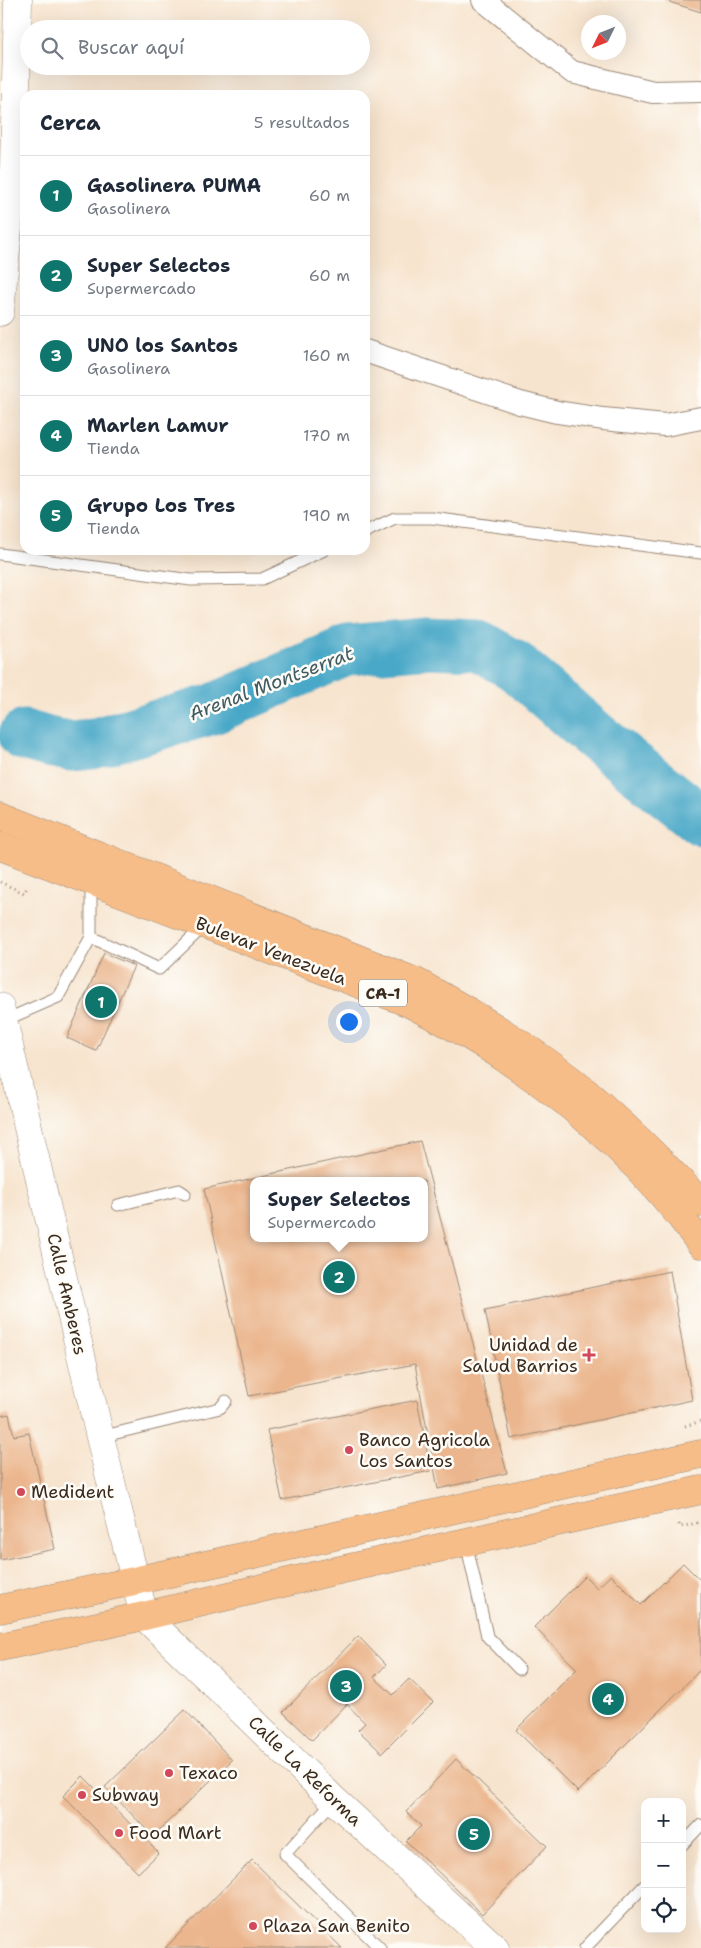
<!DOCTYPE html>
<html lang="es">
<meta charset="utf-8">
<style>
body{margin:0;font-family:"Shantell Sans",sans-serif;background:#f2f2f3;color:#1f2937}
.controls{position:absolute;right:15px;bottom:15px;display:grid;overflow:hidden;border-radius:10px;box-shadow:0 5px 20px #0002}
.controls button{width:45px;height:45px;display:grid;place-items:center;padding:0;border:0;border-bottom:1px solid #e0e1e3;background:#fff;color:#1f2937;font:25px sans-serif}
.compass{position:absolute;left:581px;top:15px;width:45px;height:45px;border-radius:50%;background:#fff;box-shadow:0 5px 20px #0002;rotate:227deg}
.you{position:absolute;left:348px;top:1021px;width:18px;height:18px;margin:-12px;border:4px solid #fff;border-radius:50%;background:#1a73e8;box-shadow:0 0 0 8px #1a73e833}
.badge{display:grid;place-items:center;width:32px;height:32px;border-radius:50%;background:#0f766e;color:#fff;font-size:16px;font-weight:700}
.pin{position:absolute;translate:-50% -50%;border:2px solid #fff;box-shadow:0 1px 5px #0006}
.popup{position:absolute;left:250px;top:1177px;width:178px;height:65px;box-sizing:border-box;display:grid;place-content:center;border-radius:10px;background:#fff;filter:drop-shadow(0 1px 4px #0005);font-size:16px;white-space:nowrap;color:#747a83}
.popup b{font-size:19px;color:#1f2937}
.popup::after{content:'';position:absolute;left:50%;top:100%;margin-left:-10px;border:10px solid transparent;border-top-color:#fff}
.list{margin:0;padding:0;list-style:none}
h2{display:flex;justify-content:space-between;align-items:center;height:65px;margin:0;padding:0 20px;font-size:21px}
h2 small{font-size:16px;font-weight:400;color:#747a83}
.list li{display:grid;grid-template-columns:32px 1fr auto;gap:15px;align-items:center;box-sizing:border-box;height:80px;padding:0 20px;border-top:1px solid #e0e1e3}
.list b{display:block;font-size:19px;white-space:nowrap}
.list p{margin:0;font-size:16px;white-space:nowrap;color:#747a83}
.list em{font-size:16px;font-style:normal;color:#747a83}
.icon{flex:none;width:28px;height:28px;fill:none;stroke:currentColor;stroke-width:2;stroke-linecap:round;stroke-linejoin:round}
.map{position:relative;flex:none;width:701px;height:1948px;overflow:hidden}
.search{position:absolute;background:#fff;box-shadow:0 5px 20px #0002;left:20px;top:20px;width:350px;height:55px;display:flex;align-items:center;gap:12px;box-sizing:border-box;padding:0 18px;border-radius:28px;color:#747a83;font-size:19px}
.panel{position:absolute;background:#fff;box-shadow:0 5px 20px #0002;left:20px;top:90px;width:350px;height:465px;border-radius:15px}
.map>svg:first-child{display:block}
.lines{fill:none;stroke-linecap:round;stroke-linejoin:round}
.river{stroke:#48a8c7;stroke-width:51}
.building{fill:#ebb68d;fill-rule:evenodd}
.service-casing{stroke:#998776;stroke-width:13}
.minor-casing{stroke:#998776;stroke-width:24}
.tertiary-casing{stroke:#998776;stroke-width:29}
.trunk-casing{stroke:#998776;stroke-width:29}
.path{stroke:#998776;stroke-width:3;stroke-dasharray:1 4;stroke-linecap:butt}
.service{stroke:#fff;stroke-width:11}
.minor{stroke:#fff;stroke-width:22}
.tertiary{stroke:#fff;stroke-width:28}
.trunk{stroke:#f7bd88;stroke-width:28}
.poi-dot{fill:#d1495b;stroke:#fdfcf7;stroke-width:2}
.labels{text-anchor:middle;stroke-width:5;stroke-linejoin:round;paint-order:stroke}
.shield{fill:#fdfcf7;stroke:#75695f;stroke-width:1}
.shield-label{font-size:16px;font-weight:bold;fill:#3b2a1e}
.street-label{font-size:18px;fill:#3b2a1e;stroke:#fdfcf7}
.poi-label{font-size:18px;fill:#3b2a1e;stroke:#fdfcf7;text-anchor:start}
.water-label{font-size:19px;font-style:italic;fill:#405c62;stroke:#fdfcf7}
</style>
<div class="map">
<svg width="701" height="1948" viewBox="0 0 701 1948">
<rect width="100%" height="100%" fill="#fdfcf7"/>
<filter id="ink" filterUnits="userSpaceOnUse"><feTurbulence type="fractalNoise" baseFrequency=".02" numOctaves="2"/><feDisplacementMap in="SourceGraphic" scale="10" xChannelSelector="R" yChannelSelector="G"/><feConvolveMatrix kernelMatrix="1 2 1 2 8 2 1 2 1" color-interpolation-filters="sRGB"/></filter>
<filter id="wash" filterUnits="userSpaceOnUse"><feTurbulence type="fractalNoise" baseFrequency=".0096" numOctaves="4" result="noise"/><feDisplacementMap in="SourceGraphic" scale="20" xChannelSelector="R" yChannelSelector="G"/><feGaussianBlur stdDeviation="1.12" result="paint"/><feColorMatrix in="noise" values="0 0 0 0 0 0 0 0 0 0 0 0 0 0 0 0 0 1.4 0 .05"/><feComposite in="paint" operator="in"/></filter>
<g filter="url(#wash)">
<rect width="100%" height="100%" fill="#f7e4ce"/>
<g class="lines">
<path class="river" d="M24,735L48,742L70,746L92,744L213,709L348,650L428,643L478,645L515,666L595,736L701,820"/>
</g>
<g id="blocks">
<g class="building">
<path d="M663,0H701V12Z"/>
<path d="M104,953L134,966L96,1051L67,1038Z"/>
<path d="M420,1141L507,1473L438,1489L415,1364L249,1396L204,1189ZM254,1181H424V1238H254Z"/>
<path d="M670,1271L692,1400L511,1439L485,1310Z"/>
<path d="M417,1400L431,1471L282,1500L267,1430Z"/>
<path d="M9,1414L14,1436L29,1433L55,1549L0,1560V1416Z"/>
<path d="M683,1563L701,1581V1669L578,1792L516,1730L577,1669L534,1627L585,1576L597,1588L611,1575L641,1605Z"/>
<path d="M358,1636L386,1665L374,1677L393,1695L409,1679L433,1702L382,1753L358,1730L365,1723L347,1704L312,1740L283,1712Z"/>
<path d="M185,1710L232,1760L153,1836L105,1787Z"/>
<path d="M456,1759L547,1846L482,1914L406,1841L421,1826L406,1812Z"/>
<path d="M83,1776L159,1853L138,1873L63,1796Z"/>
<path d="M252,1860L342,1948H165Z"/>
</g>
</g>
</g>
<g filter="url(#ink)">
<use href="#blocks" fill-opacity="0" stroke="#998776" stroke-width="1"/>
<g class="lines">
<g class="service-casing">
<g id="service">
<path d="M365,532L395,518H432L701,553"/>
<path d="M0,554L191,580L262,579L324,550"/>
<path d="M91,882V937L159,969L204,926"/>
<path d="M3,1021L58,997L91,937"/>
<path d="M118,1205L179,1190L185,1194"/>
<path d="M100,1437L220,1408L226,1401"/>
<path d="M466,1542L487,1636L519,1669"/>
<path d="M334,1800L285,1854L380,1948"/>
<path d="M682,1845L701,1825"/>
<path d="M585,1948L645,1885"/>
</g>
</g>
<g class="minor-casing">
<g id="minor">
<path d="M483,0L572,72L653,92L701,91"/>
<path d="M365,351L520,403L557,412L603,419L665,425L701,418"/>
</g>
</g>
<g class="tertiary-casing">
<g id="tertiary">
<path d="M0,312L14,167L18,0"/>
<path d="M0,1007L100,1437L144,1616L334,1800L495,1948"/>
</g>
</g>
<g class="trunk-casing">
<g id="trunk">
<path d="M0,816L416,982C476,1015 536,1050 588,1094C628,1128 665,1165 701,1203"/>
<path d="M0,846L409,1003C523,1060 626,1139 701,1244"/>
<path d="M0,1609L134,1581L701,1454"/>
<path d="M0,1647L144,1616L326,1573L701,1490"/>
</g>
</g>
<g class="path">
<path d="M0,882L24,893L28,886"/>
<path d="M685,1426L701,1421"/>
<path d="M679,1524L680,1527L701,1522"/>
</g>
<use href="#service" class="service"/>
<use href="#minor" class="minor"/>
<use href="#tertiary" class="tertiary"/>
<use href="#trunk" class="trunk"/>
</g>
</g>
<g class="poi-dot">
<path d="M586.5 1347.5h5v5h5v5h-5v5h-5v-5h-5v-5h5z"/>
<circle cx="349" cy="1450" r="5"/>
<circle cx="21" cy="1492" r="5"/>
<circle cx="169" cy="1773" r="5"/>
<circle cx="82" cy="1795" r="5"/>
<circle cx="119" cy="1833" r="5"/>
<circle cx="253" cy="1926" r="5"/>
</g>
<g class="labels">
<rect class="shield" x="359" y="979.5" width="48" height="27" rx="4"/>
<g class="shield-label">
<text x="383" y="999">CA-1</text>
</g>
<g class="street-label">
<text transform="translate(271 951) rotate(21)" y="6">Bulevar Venezuela</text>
<text transform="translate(67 1294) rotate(77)" y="6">Calle Amberes</text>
<text transform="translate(305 1771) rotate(44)" y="6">Calle La Reforma</text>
</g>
<g class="poi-label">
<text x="578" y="1351" text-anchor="end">Unidad de<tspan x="578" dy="21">Salud Barrios</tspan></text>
<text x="359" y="1446">Banco Agricola<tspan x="359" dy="21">Los Santos</tspan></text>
<text x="31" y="1498">Medident</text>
<text x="179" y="1779">Texaco</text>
<text x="92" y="1801">Subway</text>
<text x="129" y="1839">Food Mart</text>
<text x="263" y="1932">Plaza San Benito</text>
</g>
<g class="water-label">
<text transform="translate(271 683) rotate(-21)" y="7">Arenal Montserrat</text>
</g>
</g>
</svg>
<div class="controls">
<button>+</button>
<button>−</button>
<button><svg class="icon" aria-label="locate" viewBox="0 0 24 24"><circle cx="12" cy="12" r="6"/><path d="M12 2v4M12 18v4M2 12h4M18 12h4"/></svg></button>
</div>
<svg class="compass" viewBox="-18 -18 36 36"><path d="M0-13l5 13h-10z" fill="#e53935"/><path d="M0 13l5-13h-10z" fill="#747a83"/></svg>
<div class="you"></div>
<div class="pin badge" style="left:101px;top:1002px">1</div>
<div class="pin badge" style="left:339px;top:1277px">2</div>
<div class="popup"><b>Super Selectos</b>Supermercado</div>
<div class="pin badge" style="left:346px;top:1686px">3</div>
<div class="pin badge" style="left:608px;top:1699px">4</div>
<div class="pin badge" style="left:474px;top:1834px">5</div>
<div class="search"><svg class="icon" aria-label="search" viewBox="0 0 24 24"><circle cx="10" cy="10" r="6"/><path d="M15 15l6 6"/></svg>Buscar aquí</div>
<section class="panel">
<h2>Cerca<small>5 resultados</small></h2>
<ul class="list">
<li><span class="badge">1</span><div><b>Gasolinera PUMA</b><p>Gasolinera</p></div><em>60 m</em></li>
<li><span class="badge">2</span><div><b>Super Selectos</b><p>Supermercado</p></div><em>60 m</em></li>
<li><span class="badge">3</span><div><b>UNO los Santos</b><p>Gasolinera</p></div><em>160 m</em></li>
<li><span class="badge">4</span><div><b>Marlen Lamur</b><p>Tienda</p></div><em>170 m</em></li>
<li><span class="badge">5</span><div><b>Grupo Los Tres</b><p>Tienda</p></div><em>190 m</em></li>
</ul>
</section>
</div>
